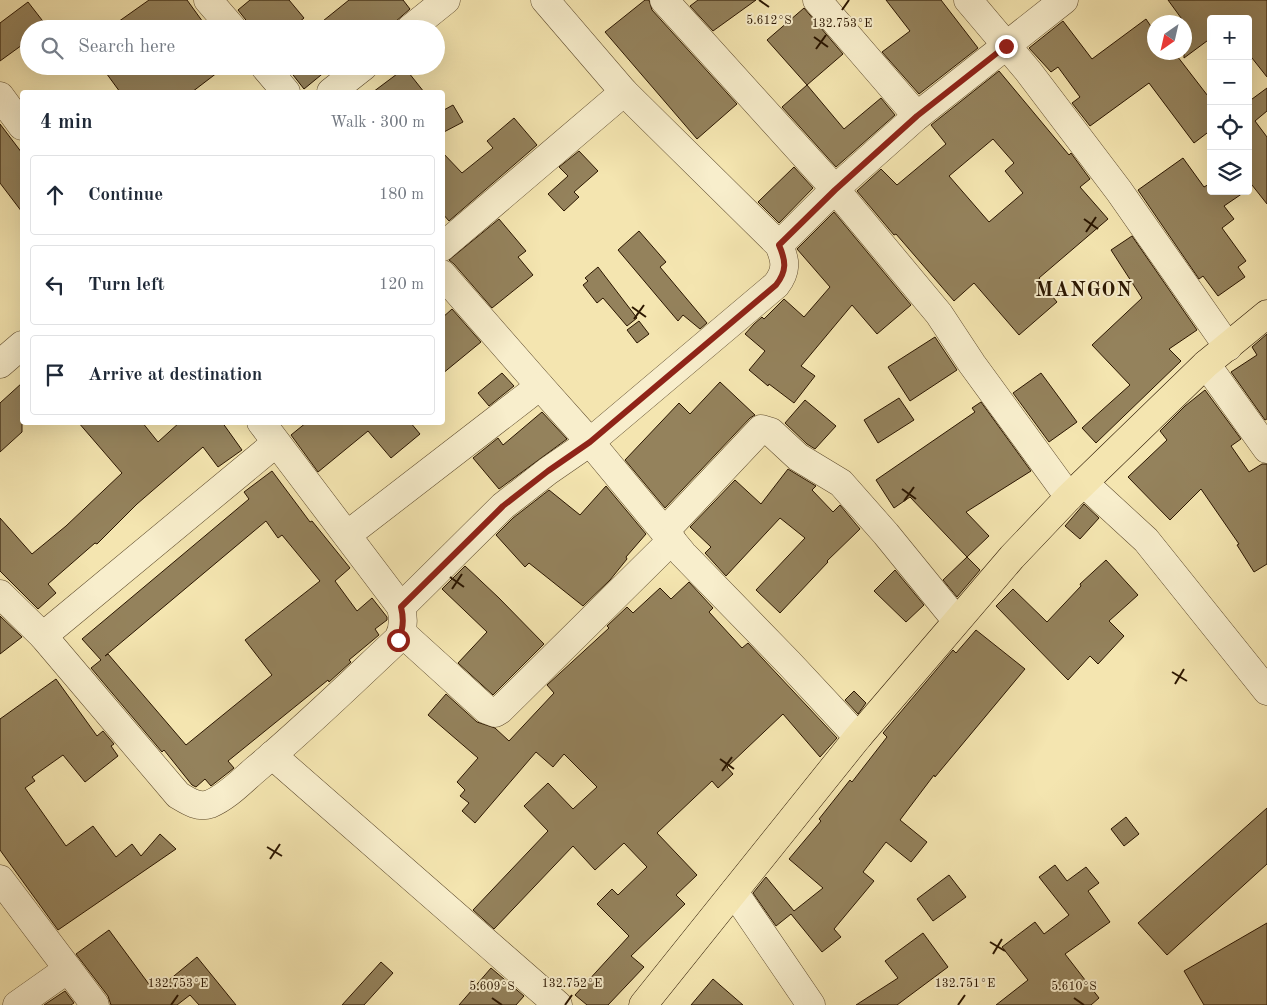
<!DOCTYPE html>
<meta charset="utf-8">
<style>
body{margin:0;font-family:"Old Standard TT",serif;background:#f6f6f7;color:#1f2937}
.controls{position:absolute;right:15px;top:15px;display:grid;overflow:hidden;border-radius:5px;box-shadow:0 5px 20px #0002}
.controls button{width:45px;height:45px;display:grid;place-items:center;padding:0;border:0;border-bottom:1px solid #e0e1e3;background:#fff;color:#1f2937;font:25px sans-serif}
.compass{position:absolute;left:1147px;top:15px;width:45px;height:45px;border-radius:50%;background:#fff;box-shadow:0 5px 20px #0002;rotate:214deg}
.stop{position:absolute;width:15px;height:15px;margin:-11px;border:4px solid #8f2418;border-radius:50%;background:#fff}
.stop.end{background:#8f2418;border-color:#fff;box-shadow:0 1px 5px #0008}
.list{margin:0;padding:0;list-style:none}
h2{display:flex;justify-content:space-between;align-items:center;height:65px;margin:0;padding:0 20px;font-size:21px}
h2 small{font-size:16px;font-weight:400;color:#747a83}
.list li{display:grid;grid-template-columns:32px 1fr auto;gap:15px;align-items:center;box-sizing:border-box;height:80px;margin:0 10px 10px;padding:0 10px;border:1px solid #e0e1e3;border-radius:5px}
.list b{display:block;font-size:19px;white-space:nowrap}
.list em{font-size:16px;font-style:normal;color:#747a83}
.icon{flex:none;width:28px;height:28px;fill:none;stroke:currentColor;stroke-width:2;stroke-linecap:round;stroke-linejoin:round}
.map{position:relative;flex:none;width:1267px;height:1005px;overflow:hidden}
.search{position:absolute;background:#fff;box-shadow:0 5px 20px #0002;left:20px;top:20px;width:425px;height:55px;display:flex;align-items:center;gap:12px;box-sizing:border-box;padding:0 18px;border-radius:28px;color:#747a83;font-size:19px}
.panel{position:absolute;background:#fff;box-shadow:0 5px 20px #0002;left:20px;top:90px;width:425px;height:335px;border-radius:5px}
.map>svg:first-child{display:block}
.building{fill:#94825c;stroke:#2b1600;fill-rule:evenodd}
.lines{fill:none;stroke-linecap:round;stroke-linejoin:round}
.minor-casing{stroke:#5d4a2c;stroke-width:29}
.highway-casing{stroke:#2b1600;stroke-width:29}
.minor{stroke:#f8eecc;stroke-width:28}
.highway{stroke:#f4e5b0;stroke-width:28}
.route{stroke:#8f2418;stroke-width:6}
.ticks{fill:none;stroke:#2b1600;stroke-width:2}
.labels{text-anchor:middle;stroke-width:4;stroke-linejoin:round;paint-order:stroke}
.district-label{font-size:20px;font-weight:bold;letter-spacing:1px;fill:#2b1600;stroke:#f8eecc}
.ticks-label{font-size:12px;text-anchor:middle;fill:#2b1600;stroke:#f8eecc;stroke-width:4;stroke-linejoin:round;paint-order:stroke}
</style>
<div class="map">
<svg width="1267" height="1005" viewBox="0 0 1267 1005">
<rect width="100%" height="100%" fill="#f4e5b0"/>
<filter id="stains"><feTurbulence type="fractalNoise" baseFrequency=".004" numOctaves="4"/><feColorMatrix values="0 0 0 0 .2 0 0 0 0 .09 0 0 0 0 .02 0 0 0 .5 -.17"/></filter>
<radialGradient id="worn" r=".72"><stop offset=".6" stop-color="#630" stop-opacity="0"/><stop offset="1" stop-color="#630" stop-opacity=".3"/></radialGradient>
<g class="building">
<path d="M149,0H187L208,29H108Z"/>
<path d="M250,0H289L304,18L291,29H253L238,10Z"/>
<path d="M349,0H403L410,9L387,29H313Z"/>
<path d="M645,0H649L652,10L737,104L697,139L605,32Z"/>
<path d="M698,0H756L713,31L690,6Z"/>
<path d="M886,0H941L978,48L919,94L882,52L910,31Z"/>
<path d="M1168,0H1267V77L1248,53V19H1211V38L1184,58V22Z"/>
<path d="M28,2L49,29H29V40L0,61V23Z"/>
<path d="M804,8L843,54L807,85L767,40Z"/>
<path d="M1146,19L1154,31V52H1174L1211,100V130L1194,143L1149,83L1090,126L1072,103L1080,97L1058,67L1051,72L1029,48L1063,21L1092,59Z"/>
<path d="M101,66H226L192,92H120Z"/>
<path d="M286,66H332L304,89Z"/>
<path d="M405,68L424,92H373Z"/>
<path d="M999,71L1069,155L1071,153L1090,179L1080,187L1108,219L1039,278L1043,283L1042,284L1057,302L1019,335L974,283L954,301L896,234L894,235L857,191L881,169L897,185L946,144L931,125ZM993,139L1014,163L1005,171L1023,193L989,222L949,176Z"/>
<path d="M807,85L844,129L881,98L895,115L836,167L782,107Z"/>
<path d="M1267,88V111L1255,121L1267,137V204L1248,180V102Z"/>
<path d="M453,105L463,122L442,133V111Z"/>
<path d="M514,118L537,145L449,221L442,213V152L462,173L493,148L487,141Z"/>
<path d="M0,124L22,153V212L0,183Z"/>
<path d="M579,151L598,171L574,192L579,197L564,211L548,194L568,176L559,167Z"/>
<path d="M1183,158L1204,187L1211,183V191H1246L1224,206L1234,219L1222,228L1246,261L1238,267L1245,277L1218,296L1203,276L1199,279L1138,190Z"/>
<path d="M794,167L813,188L779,223L758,202Z"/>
<path d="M834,212L911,305L877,334L852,305L801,366L815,376L794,403L769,384L768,386L749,370L765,351L745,334L754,324L762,317L764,319L784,299L804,317L830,287L797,249Z"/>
<path d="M499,219L526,251L518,257L533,275L492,308L454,264L449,260Z"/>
<path d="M639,231L666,262L660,267L707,323L700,329L683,315L678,321L618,250Z"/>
<path d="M1132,236L1197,330L1169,349L1181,361L1096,443L1082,428L1130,385L1092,345L1142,298L1111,250Z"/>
<path d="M598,267L637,318L627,326L603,298L597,303L583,285L588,281L585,278Z"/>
<path d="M452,309L481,342L442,374V318Z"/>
<path d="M639,321L649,334L637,343L627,330Z"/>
<path d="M1267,334V419L1265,420L1231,372L1257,355L1252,347Z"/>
<path d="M935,337L957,370L910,401L888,367Z"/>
<path d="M502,373L514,386L489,406L478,393Z"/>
<path d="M1041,373L1077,422L1049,442L1013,393Z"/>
<path d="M720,382L755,415L750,418L665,508L625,460L679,403L690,414Z"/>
<path d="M22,383V432L0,452V403Z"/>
<path d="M1205,390L1241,439L1231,446L1249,472L1262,464H1267V564L1254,572L1237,545L1239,544L1201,489L1170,520L1128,477L1167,440L1160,431L1185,406Z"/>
<path d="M899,398L914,420L878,443L864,420Z"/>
<path d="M805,400L836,426L815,449L807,444L785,423Z"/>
<path d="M981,402L1031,471L966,512L989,536L967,557L910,497L894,508L876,480L975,412L972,408Z"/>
<path d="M542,412L567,439L499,489L473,458L498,438L503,445Z"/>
<path d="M78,422H142L158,442L180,422H222L242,450L218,467L203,447L137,504L97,544L95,543L48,584L56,593L38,609L0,571V518L32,554L66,526L122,473Z"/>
<path d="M307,422H410L420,434L391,458L368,431L318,472L291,435Z"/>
<path d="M788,469L816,486L812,490L833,512L840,505L860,529L827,561L828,562L780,613L756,590L805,538L780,518L726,576L705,553L711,547L690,527L735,480L761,504Z"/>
<path d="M272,471L310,522L312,521L350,568L335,581L357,611L372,598L387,617V620L375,629L379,635L349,660L351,662L329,682L328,680L228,761L234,768L229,772L211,786L205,779L196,787L192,785L164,750L162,752L91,668L101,660L82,639L249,499L244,492ZM266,521L278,538L282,535L320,581L245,640L272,675L186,745L108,654L105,656Z"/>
<path d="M606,486L646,534L626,557L627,559L610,580L583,606L529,563L525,567L496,535L513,518L549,490L580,515Z"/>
<path d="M1084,504L1099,518L1080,539L1065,526Z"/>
<path d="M967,557L980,570L957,597L943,580Z"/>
<path d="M1106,560L1138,595L1109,621L1124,636L1098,664L1090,656L1068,680L996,606L1013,589L1047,622L1081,586L1080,584Z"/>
<path d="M465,566L499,598L544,644L493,695L458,663L487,632L442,589Z"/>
<path d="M895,570L924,605L906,622L874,591Z"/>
<path d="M689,582L713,608L709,612L742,648L748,643L837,738L820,757L783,714L727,767L733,774L718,788L712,781L657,833L697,875L676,895L685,904L631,956L644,967L608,1005H587L575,995L629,936L597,904L612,889L618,895L647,867L624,843L595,870L573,846L494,929L473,910L548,831L524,806L548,783L573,809L597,787L564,754L553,767L536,752L475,823L462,811L469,803L460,796L465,790L457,782L478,758L428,715L446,694L477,722L495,728L509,741L554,693L547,685L609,628L607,626L627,607L633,613L660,588L671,599Z"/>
<path d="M0,616L22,637L0,654Z"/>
<path d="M976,630L1025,669L935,777L934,775L900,820L927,842L911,862L886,842L863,872L874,881L834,929L841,937L822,952L791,914L776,926L753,893L766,877L794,911L823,888L789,859L821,821L819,819L850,780L852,782L887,737L883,733L953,650L956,653Z"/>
<path d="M56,679L97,736L103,731L114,744L111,746L118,756L85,782L63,755L32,777L35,781L25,788L66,846L93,826L116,857L132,844L141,856L160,834L176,849L58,930L0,850V719Z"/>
<path d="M854,691L866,703L858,714L845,700Z"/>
<path d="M1267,808V864L1167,955L1138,923Z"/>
<path d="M1126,817L1139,834L1124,846L1111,829Z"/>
<path d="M1055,865L1067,881L1086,867L1099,883L1088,891L1110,922L1065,954L1099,998L1091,1005H996L1028,980L1002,947L1035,922L1044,934L1069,915L1039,877Z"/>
<path d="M949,875L966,897L933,921L917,899Z"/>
<path d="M1267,923V1005H1204L1184,971Z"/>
<path d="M109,930L151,987L160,981L163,985L197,957L236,1005H199L190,995L177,1005H111L108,996L76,954Z"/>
<path d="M923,933L948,967L897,1005H856L898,978L885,961Z"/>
<path d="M381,962L393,973L364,1005H342Z"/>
<path d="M491,968L524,996L516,1005H459Z"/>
<path d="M713,979L743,1005H691Z"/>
<path d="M65,991L74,1003L71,1005H44Z"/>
</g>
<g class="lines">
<g class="minor-casing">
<g id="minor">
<path d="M208,0L233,29"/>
<path d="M664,0L835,189L939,314L972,364L1069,497"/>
<path d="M817,0L917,116"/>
<path d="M968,0L1028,71L1119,191L1228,347"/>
<path d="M410,29L446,0"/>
<path d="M264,66L286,92"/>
<path d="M331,92L364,66"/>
<path d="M0,96L22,126"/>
<path d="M779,245L835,189L917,116L1064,0"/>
<path d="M442,247L624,92"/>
<path d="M442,274L540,386L590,442L683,554L789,663L858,737"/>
<path d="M0,364L22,345"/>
<path d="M1206,364L1267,449"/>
<path d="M1084,483L1146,540L1267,691"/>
<path d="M665,531L761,429L771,432L798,457L841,483L886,534L956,620"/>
<path d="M347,535L540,386"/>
<path d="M0,594L43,636L276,443"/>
<path d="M401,607L503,506L548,471L590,442L776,285C787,271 786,261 779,245L624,92L545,0"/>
<path d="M402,633L487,710L495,713L500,710L672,540"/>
<path d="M43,636L178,795C188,801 198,808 210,804C227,797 242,781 256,769C305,728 351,683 398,639C404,629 404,619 401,607L261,422"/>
<path d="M272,755L558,1005"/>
<path d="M0,879L68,969L17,1005"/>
<path d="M734,892L811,1005"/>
<path d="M68,969L95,1005"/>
</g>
</g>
<g class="highway-casing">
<path id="highway" d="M643,1005L858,737L1012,557L1069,497L1206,364L1267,314"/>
</g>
<use href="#minor" class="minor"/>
<use href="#highway" class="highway"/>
</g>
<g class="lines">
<path class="route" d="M398,640C404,629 404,619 401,607L503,506L548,471L590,442L776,285C787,271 786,261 779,245L835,190L917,116L1006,46"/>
</g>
<path class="ticks" d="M759,0L769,7M842,10L849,0M814,37L828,47M816,49L826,35M1084,219L1098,229M1086,232L1096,217M632,307L646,317M634,319L644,305M902,489L916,499M904,501L914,487M450,577L464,587M452,589L462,574M1172,672L1187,681M1175,684L1184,669M720,759L734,769M722,771L732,757M267,847L282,856M270,859L280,844M990,942L1005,951M993,954L1002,939M492,998L502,1005M1074,998L1084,1005M171,1005L178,995M565,1005L572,995M958,1005L965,995"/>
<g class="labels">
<g class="district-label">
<text x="1084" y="296">MANGON</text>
</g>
</g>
<g class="ticks-label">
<text x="769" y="24">5.612°S</text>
<text x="842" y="27">132.753°E</text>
<text x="178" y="987">132.753°E</text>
<text x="572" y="987">132.752°E</text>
<text x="965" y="987">132.751°E</text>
<text x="492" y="990">5.609°S</text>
<text x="1074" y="990">5.610°S</text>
</g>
<rect width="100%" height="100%" filter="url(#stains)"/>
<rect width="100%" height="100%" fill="url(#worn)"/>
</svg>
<div class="controls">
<button>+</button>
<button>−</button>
<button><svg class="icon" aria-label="locate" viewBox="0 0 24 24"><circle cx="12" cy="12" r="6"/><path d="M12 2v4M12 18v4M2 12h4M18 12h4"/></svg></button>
<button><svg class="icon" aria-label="layers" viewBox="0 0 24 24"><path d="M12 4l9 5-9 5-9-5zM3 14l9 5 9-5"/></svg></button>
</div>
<svg class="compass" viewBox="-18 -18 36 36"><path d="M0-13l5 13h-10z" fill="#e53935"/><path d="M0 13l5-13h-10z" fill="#747a83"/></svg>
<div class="stop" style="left:398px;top:640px"></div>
<div class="stop end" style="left:1006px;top:46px"></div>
<div class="search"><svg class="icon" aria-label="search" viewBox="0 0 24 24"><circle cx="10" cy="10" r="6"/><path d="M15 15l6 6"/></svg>Search here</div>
<section class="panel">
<h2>4 min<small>Walk · 300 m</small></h2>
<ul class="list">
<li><svg class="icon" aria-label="ahead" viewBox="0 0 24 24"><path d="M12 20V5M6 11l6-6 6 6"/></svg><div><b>Continue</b></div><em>180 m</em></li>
<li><svg class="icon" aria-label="left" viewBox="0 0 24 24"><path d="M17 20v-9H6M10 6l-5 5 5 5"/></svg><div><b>Turn left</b></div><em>120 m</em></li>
<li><svg class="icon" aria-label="arrive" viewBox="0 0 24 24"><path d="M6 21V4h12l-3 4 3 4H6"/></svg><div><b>Arrive at destination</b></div></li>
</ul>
</section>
</div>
